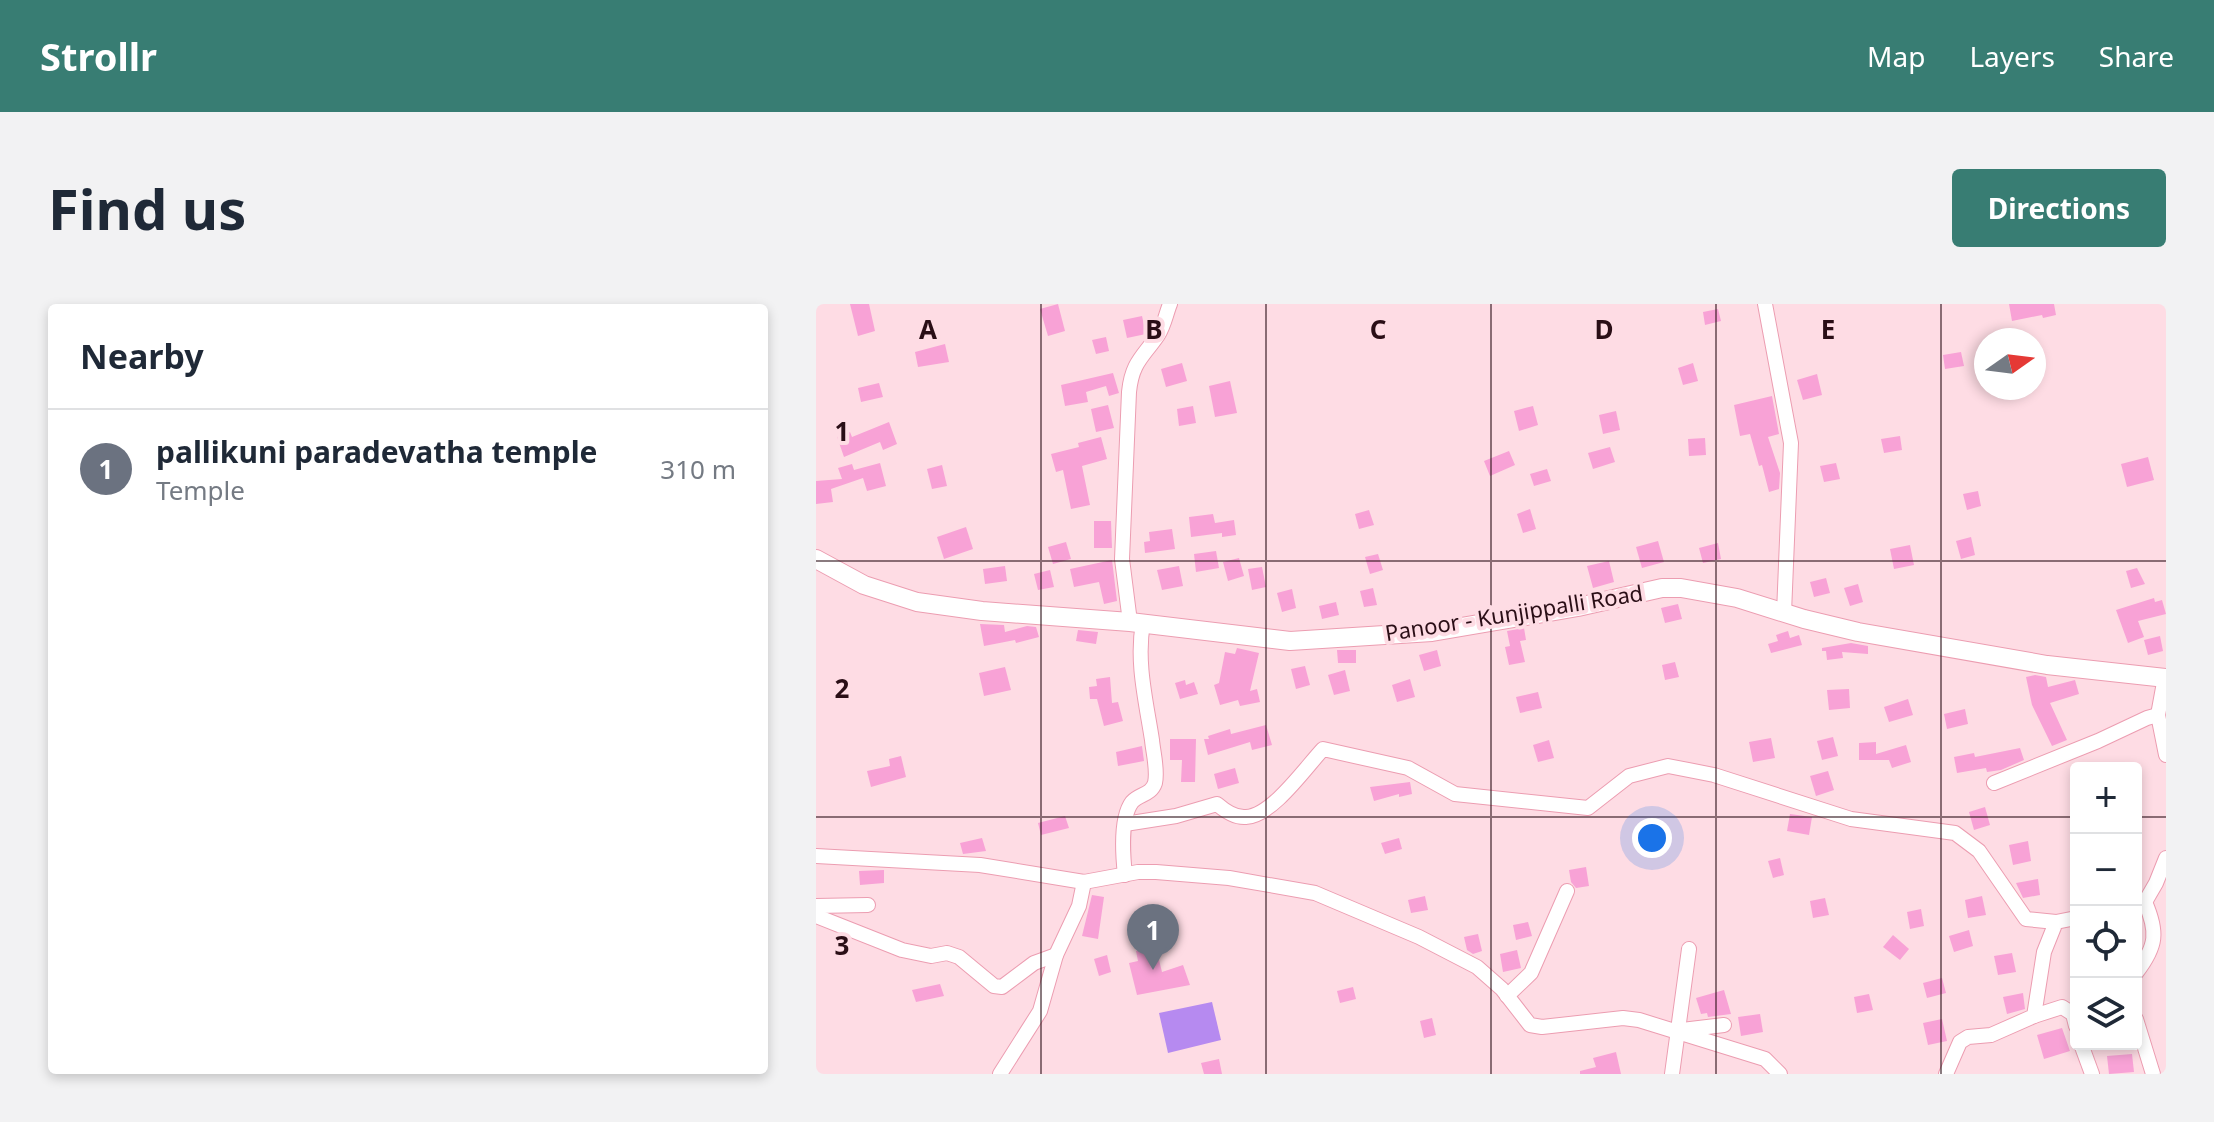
<!DOCTYPE html>
<meta charset="utf-8">
<style>
body{margin:0;font-family:"Noto Sans",sans-serif;background:#f2f2f3;color:#1f2937}
.controls{position:absolute;right:24px;bottom:24px;display:grid;overflow:hidden;border-radius:8px;box-shadow:0 4px 12px #0003}
.controls button{width:72px;height:72px;display:grid;place-items:center;padding:0;border:0;border-bottom:2px solid #e0e1e3;background:#fff;color:#1f2937;font:40px sans-serif}
.compass{position:absolute;left:1158px;top:24px;width:72px;height:72px;border-radius:50%;background:#fff;box-shadow:0 4px 12px #0003;rotate:76deg}
.you{position:absolute;left:836px;top:534px;width:28px;height:28px;margin:-20px;border:6px solid #fff;border-radius:50%;background:#1a73e8;box-shadow:0 0 0 12px #1a73e833}
.badge{display:grid;place-items:center;width:52px;height:52px;border-radius:50%;background:#387d73;color:#fff;font-size:26px;font-weight:700}
.pin{position:absolute;translate:-50% -66px;filter:drop-shadow(0 2px 4px #0008)}
.pin::after{content:'';position:absolute;top:42px;width:28px;height:24px;background:inherit;clip-path:polygon(0 0,100% 0,50% 100%)}
.list{margin:0;padding:0;list-style:none}
h2{display:flex;justify-content:space-between;align-items:center;height:104px;margin:0;padding:0 32px;font-size:34px}
h2 small{font-size:26px;font-weight:400;color:#747a83}
.list li{display:grid;grid-template-columns:52px 1fr auto;gap:24px;align-items:center;box-sizing:border-box;height:120px;padding:0 32px;border-top:2px solid #e0e1e3}
.list b{display:block;font-size:30px;white-space:nowrap}
.list p{margin:0;font-size:26px;white-space:nowrap;color:#747a83}
.list em{font-size:26px;font-style:normal;color:#747a83}
.icon{flex:none;width:44px;height:44px;fill:none;stroke:currentColor;stroke-width:2;stroke-linecap:round;stroke-linejoin:round}
.map{position:relative;flex:none;width:1350px;height:770px;overflow:hidden;border-radius:8px}
header{display:flex;align-items:center;gap:48px;box-sizing:border-box;height:112px;padding:0 40px;background:#387d73;color:#fff}
header strong{font-size:38px}
nav{display:flex;gap:44px;margin-inline-start:auto;font-size:28px}
.intro{display:flex;align-items:center;justify-content:space-between;box-sizing:border-box;height:192px;padding:0 48px}
h1{margin:0;font-size:56px}
.button{padding:20px 36px;border-radius:8px;background:#387d73;color:#fff;font-size:28px;font-weight:700}
main{display:flex;gap:48px;padding:0 48px}
aside{flex:1;background:#fff;border-radius:8px;box-shadow:0 4px 12px #0003}
.map>svg:first-child{display:block}
.water{fill:#b68af0}
.building{fill:#f8a2d6}
.lines{fill:none;stroke-linecap:round;stroke-linejoin:round}
.street-casing{stroke:#ec9db1;stroke-width:16}
.secondary-casing{stroke:#ec9db1;stroke-width:20}
.street{stroke:#fff;stroke-width:14}
.secondary{stroke:#fff;stroke-width:18}
.grid{fill:none;stroke:#2a0e16;stroke-width:2;stroke-opacity:0.55}
.labels{text-anchor:middle;stroke-width:8;stroke-linejoin:round;paint-order:stroke}
.street-label{font-size:22px;fill:#2a0e16;stroke:#fedce4}
.grid-label{font-size:26px;text-anchor:middle;font-weight:bold;fill:#2a0e16;stroke:#fedce4;stroke-width:8;stroke-linejoin:round;paint-order:stroke}
</style>
<header>
<strong>Strollr</strong>
<nav><a>Map</a><a>Layers</a><a>Share</a></nav>
</header>
<div class="intro"><h1>Find us</h1><a class="button">Directions</a></div>
<main>
<aside>
<h2>Nearby<small></small></h2>
<ul class="list">
<li><span class="badge" style="background:#6b7280">1</span><div><b>pallikuni paradevatha temple</b><p>Temple</p></div><em>310 m</em></li>
</ul>
</aside>
<div class="map">
<svg width="1350" height="770" viewBox="0 0 1350 770">
<rect width="100%" height="100%" fill="#fedce4"/>
<path class="water" d="M396,698L405,736L352,749L343,709Z"/>
<g class="building">
<path d="M34,0H53L59,27L42,32Z"/>
<path d="M242,0L249,27L232,32L224,5Z"/>
<path d="M1193,0H1238L1240,11L1227,14L1226,11L1196,17Z"/>
<path d="M902,5L905,17L889,21L887,8Z"/>
<path d="M326,12L330,30L311,34L307,16Z"/>
<path d="M290,33L293,47L280,50L276,36Z"/>
<path d="M129,40L133,58L102,63L99,48Z"/>
<path d="M1145,48L1148,62L1129,65L1127,51Z"/>
<path d="M366,59L371,77L350,83L345,65Z"/>
<path d="M877,59L882,77L867,81L862,64Z"/>
<path d="M297,69L303,89L293,92L290,82L270,88L272,98L249,102L245,81Z"/>
<path d="M1001,70L1006,91L987,96L981,76Z"/>
<path d="M414,77L421,109L399,113L393,82Z"/>
<path d="M63,79L67,93L45,98L42,84Z"/>
<path d="M956,92L963,130L952,133L964,169L963,185L953,188L946,161L943,162L934,130L924,132L918,101Z"/>
<path d="M292,101L298,124L280,128L275,105Z"/>
<path d="M377,102L380,119L363,122L361,105Z"/>
<path d="M717,102L722,121L703,127L698,107Z"/>
<path d="M800,107L804,126L787,130L783,111Z"/>
<path d="M73,118L81,140L67,146L64,138L28,153L21,133L34,128L36,133Z"/>
<path d="M1084,132L1086,146L1068,149L1065,135Z"/>
<path d="M285,133L291,155L266,162L274,201L255,205L247,166L240,168L235,150L263,143L262,139Z"/>
<path d="M889,134L890,151L873,152L872,135Z"/>
<path d="M794,143L799,158L777,165L772,149Z"/>
<path d="M693,147L699,161L674,172L668,157Z"/>
<path d="M1332,153L1338,176L1311,183L1305,160Z"/>
<path d="M64,159L70,182L51,187L47,174L15,185L17,198L0,200V177L26,175L22,164L36,160L38,166Z"/>
<path d="M1020,159L1024,175L1008,178L1004,162Z"/>
<path d="M126,161L131,182L116,185L111,165Z"/>
<path d="M731,165L735,177L718,182L714,170Z"/>
<path d="M1162,187L1165,202L1151,206L1147,190Z"/>
<path d="M714,205L720,225L707,229L701,210Z"/>
<path d="M553,206L558,221L543,225L539,210Z"/>
<path d="M397,210L399,219L418,216L420,231L406,233V229L375,233L373,213Z"/>
<path d="M278,217H295L296,244H278Z"/>
<path d="M150,223L157,245L128,255L121,233Z"/>
<path d="M356,225L359,245L329,249L328,238L334,237L333,228Z"/>
<path d="M1155,233L1159,251L1145,255L1140,237Z"/>
<path d="M842,237L848,258L826,264L820,243Z"/>
<path d="M250,238L255,255L237,260L232,243Z"/>
<path d="M902,239L905,255L887,259L883,244Z"/>
<path d="M1094,241L1098,261L1078,265L1074,245Z"/>
<path d="M400,247L403,264L380,268L378,250Z"/>
<path d="M562,250L567,266L554,270L549,253Z"/>
<path d="M423,254L428,272L412,277L407,258Z"/>
<path d="M296,256L301,297L288,300L283,278L258,283L254,265Z"/>
<path d="M793,257L798,278L777,284L771,262Z"/>
<path d="M189,262L191,277L169,280L167,265Z"/>
<path d="M363,262L367,282L346,286L341,266Z"/>
<path d="M446,263L450,283L436,286L432,265Z"/>
<path d="M1321,264L1329,280L1315,284L1310,267Z"/>
<path d="M234,266L238,283L222,286L218,270Z"/>
<path d="M1010,274L1014,289L998,293L994,278Z"/>
<path d="M1042,280L1047,298L1034,302L1028,284Z"/>
<path d="M557,284L561,301L548,303L544,287Z"/>
<path d="M476,285L480,304L466,308L461,289Z"/>
<path d="M1338,294L1339,298L1346,296L1350,310L1322,317L1328,333L1312,339L1300,306Z"/>
<path d="M520,298L523,311L506,315L503,302Z"/>
<path d="M862,300L866,315L849,319L845,304Z"/>
<path d="M164,320L188,321L189,328L211,322L220,323L223,333L200,339L199,336L168,342Z"/>
<path d="M708,324L710,336L704,337L709,358L693,361L689,343L694,342L691,327Z"/>
<path d="M262,326L282,328L280,340L260,337Z"/>
<path d="M972,327L974,334L983,331L986,341L955,349L952,340L962,337L960,331Z"/>
<path d="M1344,332L1347,347L1332,351L1328,336Z"/>
<path d="M1035,339L1052,342V350L1026,348L1027,354L1011,356L1010,347H1006V344Z"/>
<path d="M421,344L443,349L434,387L441,385L444,398L424,402L422,396L404,401L398,381L403,379L409,348L419,350Z"/>
<path d="M521,346H540V359H522Z"/>
<path d="M621,346L625,362L608,367L603,351Z"/>
<path d="M859,358L863,373L849,376L846,361Z"/>
<path d="M489,362L494,381L480,385L475,365Z"/>
<path d="M189,363L195,386L168,392L163,369Z"/>
<path d="M529,366L534,387L518,391L512,371Z"/>
<path d="M1219,371L1230,373L1232,383L1259,376L1263,390L1234,399L1251,436L1236,442L1216,401L1210,373Z"/>
<path d="M294,373L296,399L302,398L307,417L288,422L281,395H274L273,383L281,382L280,375Z"/>
<path d="M594,375L599,393L581,398L576,381Z"/>
<path d="M369,376L370,381L378,378L382,390L364,395L359,379Z"/>
<path d="M1033,385L1034,404L1013,406L1011,386Z"/>
<path d="M722,388L726,404L704,409L700,393Z"/>
<path d="M1092,395L1097,411L1073,418L1068,403Z"/>
<path d="M1149,405L1152,420L1131,425L1128,410Z"/>
<path d="M450,421L456,441L436,446L434,438L392,451L388,435H393L392,432L414,425L415,430Z"/>
<path d="M1017,433L1022,452L1006,456L1001,437Z"/>
<path d="M955,434L959,454L937,458L933,438Z"/>
<path d="M354,435H380L379,478H365L366,456H354Z"/>
<path d="M733,436L738,454L722,458L717,441Z"/>
<path d="M1060,438V450L1090,441L1095,458L1076,464L1073,456H1043V439Z"/>
<path d="M326,442L328,457L302,462L300,448Z"/>
<path d="M1204,444L1208,456L1185,466L1171,468L1170,464L1141,469L1138,453L1158,449L1159,453Z"/>
<path d="M85,452L90,473L55,483L51,467L74,462L73,455Z"/>
<path d="M419,464L423,479L402,485L398,470Z"/>
<path d="M1012,467L1018,486L1000,492L994,472Z"/>
<path d="M594,478L596,490L583,493V490L558,497L554,483Z"/>
<path d="M1169,503L1174,521L1158,526L1153,508Z"/>
<path d="M974,510L996,513L993,531L971,527Z"/>
<path d="M249,512L253,524L225,531L222,519Z"/>
<path d="M166,534L170,547L147,550L144,539Z"/>
<path d="M583,534L586,545L569,550L565,539Z"/>
<path d="M1212,537L1215,557L1197,561L1193,541Z"/>
<path d="M964,554L968,571L957,574L952,557Z"/>
<path d="M770,563L773,582L760,584L755,578L753,566Z"/>
<path d="M68,566V579L44,581L43,567Z"/>
<path d="M1222,575L1224,591L1207,594L1200,579Z"/>
<path d="M276,591L288,593L282,635L266,632Z"/>
<path d="M609,592L612,606L595,609L592,596Z"/>
<path d="M1166,592L1170,611L1152,614L1149,596Z"/>
<path d="M1009,594L1013,611L997,614L994,597Z"/>
<path d="M1105,605L1108,622L1094,625L1091,608Z"/>
<path d="M712,618L716,632L700,636L697,621Z"/>
<path d="M1153,626L1157,642L1138,648L1133,632Z"/>
<path d="M662,630L666,647L657,650L651,646L648,633Z"/>
<path d="M1077,631L1093,645L1084,656L1067,643Z"/>
<path d="M331,645L333,654L342,652L346,668L367,661L374,681L321,691L313,659L322,657L320,647Z"/>
<path d="M701,646L705,664L687,668L684,650Z"/>
<path d="M1196,649L1200,668L1182,671L1178,652Z"/>
<path d="M291,651L295,668L283,672L278,655Z"/>
<path d="M1126,674L1130,689L1111,694L1107,679Z"/>
<path d="M124,680L128,692L100,698L96,686Z"/>
<path d="M537,683L540,695L524,699L521,687Z"/>
<path d="M908,686L915,710L892,713L891,709L885,710L880,694Z"/>
<path d="M1207,689L1209,705L1191,710L1187,693Z"/>
<path d="M1053,690L1057,706L1041,709L1038,693Z"/>
<path d="M944,710L947,728L925,732L922,713Z"/>
<path d="M616,714L620,731L608,734L604,717Z"/>
<path d="M1126,715L1131,737L1112,741L1107,719Z"/>
<path d="M1246,724L1254,747L1228,755L1221,731Z"/>
<path d="M800,748L805,770H764V767L780,763L777,754Z"/>
<path d="M1316,750L1318,768L1293,770L1291,752Z"/>
<path d="M403,755L406,770H388L385,759Z"/>
</g>
<g class="lines">
<g class="street-casing">
<g id="street">
<path d="M949,0L975,139L968,309"/>
<path d="M314,318L306,255L313,88C316,58 327,53 342,31C348,22 350,10 354,0"/>
<path d="M1349,373L1342,411L1350,451"/>
<path d="M1178,479L1282,437L1331,414L1342,411"/>
<path d="M309,520L360,512L401,500C409,507 419,514 430,513C456,512 490,463 507,445L592,464L639,490L772,504L813,472L852,462L898,471L1035,515L1139,529L1163,547L1210,615L1240,618"/>
<path d="M0,552L164,561L268,578L322,568H340L413,574L499,589L603,633L661,663L686,685L714,721L726,723L807,714L823,716L949,755L964,770"/>
<path d="M309,571C307,553 304,514 316,498C323,490 335,491 339,479C342,466 337,448 336,436C330,397 320,358 327,319"/>
<path d="M1320,600L1329,598L1340,579L1350,554"/>
<path d="M0,602L52,601"/>
<path d="M0,612L86,646L115,652L131,649L143,653L178,682L186,683L218,659L240,651"/>
<path d="M1320,669C1341,642 1342,628 1329,598"/>
<path d="M691,692L715,669L751,587"/>
<path d="M1218,712L1246,703L1257,710L1260,722"/>
<path d="M1320,715L1337,770"/>
<path d="M866,726L908,721"/>
<path d="M1265,740L1276,770"/>
<path d="M184,770L224,707L240,651L263,602L268,578"/>
<path d="M856,770L873,645"/>
<path d="M1130,770L1144,738L1152,733L1175,731L1218,712L1228,648L1240,618L1260,614"/>
</g>
</g>
<g class="secondary-casing">
<path id="secondary" d="M0,255L48,281L101,298L166,307L314,318L474,337L616,328L762,303L846,284H865L921,294L988,315L1042,328L1231,361L1350,374"/>
</g>
<use href="#street" class="street"/>
<use href="#secondary" class="secondary"/>
</g>
<path class="grid" d="M225,0V770M450,0V770M675,0V770M900,0V770M1125,0V770M0,257H1350M0,513H1260M1320,513H1350"/>
<g class="labels">
<g class="street-label">
<text transform="translate(698 309) rotate(-9)" y="8">Panoor - Kunjippalli Road</text>
</g>
</g>
<g class="grid-label">
<text x="112" y="35">A</text>
<text x="338" y="35">B</text>
<text x="562" y="35">C</text>
<text x="788" y="35">D</text>
<text x="1012" y="35">E</text>
<text x="26" y="137">1</text>
<text x="26" y="394">2</text>
<text x="26" y="651">3</text>
</g>
</svg>
<div class="controls">
<button>+</button>
<button>−</button>
<button><svg class="icon" aria-label="locate" viewBox="0 0 24 24"><circle cx="12" cy="12" r="6"/><path d="M12 2v4M12 18v4M2 12h4M18 12h4"/></svg></button>
<button><svg class="icon" aria-label="layers" viewBox="0 0 24 24"><path d="M12 4l9 5-9 5-9-5zM3 14l9 5 9-5"/></svg></button>
</div>
<svg class="compass" viewBox="-18 -18 36 36"><path d="M0-13l5 13h-10z" fill="#e53935"/><path d="M0 13l5-13h-10z" fill="#747a83"/></svg>
<div class="you"></div>
<div class="pin badge" style="left:337px;top:666px;background:#6b7280">1</div>
</div>
</main>
